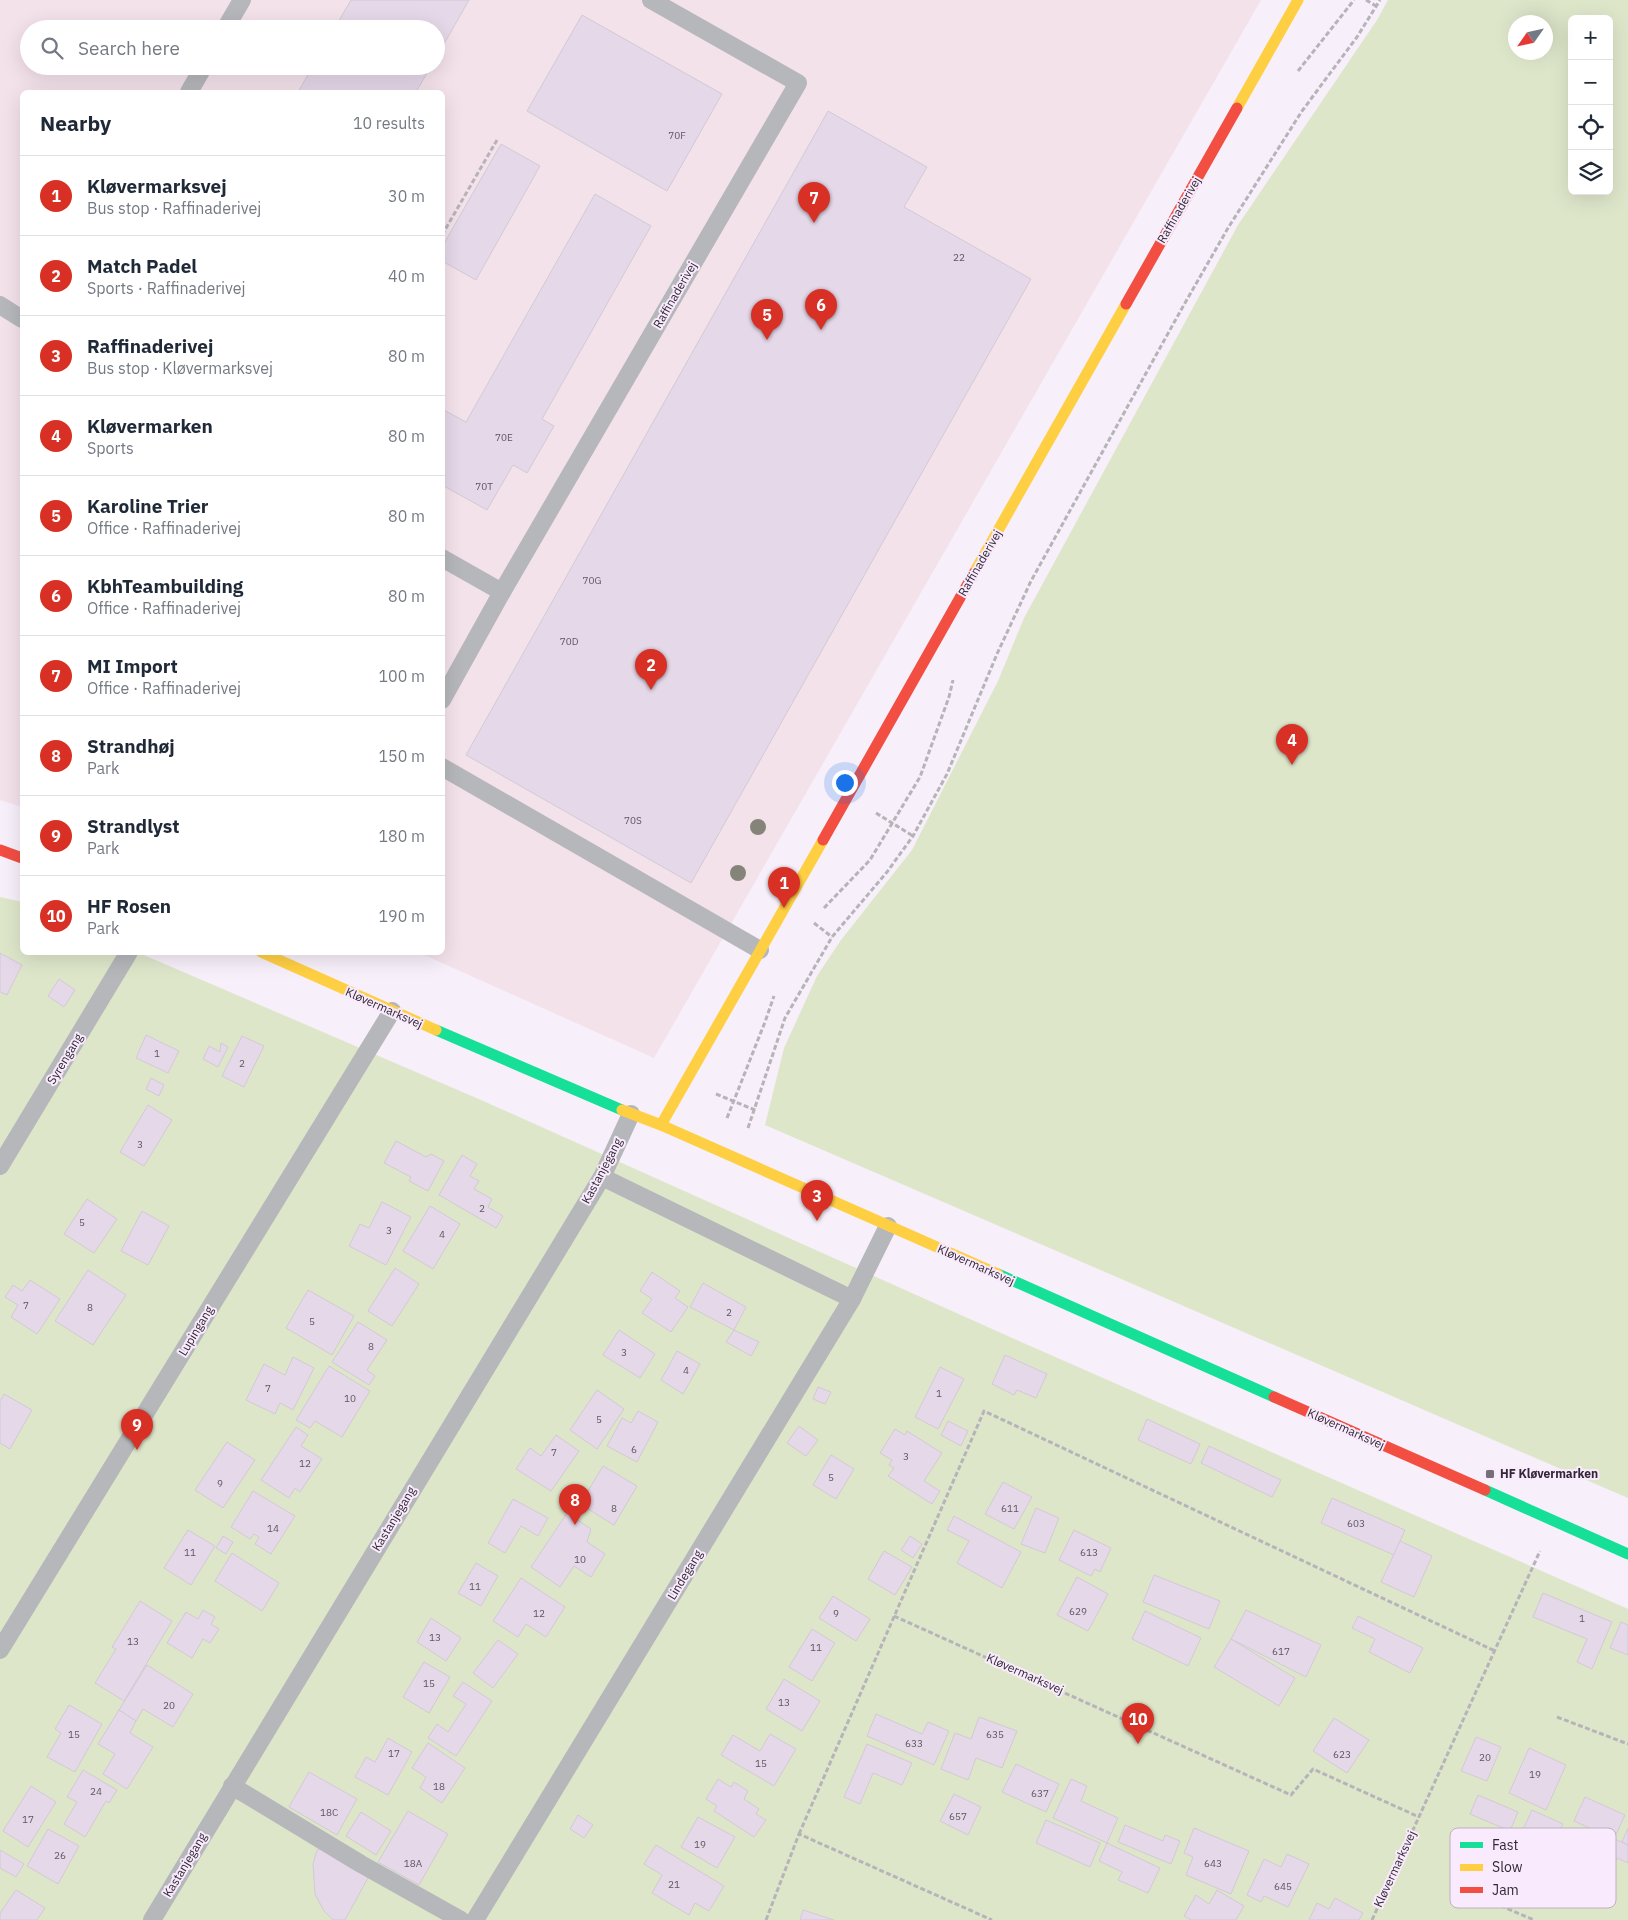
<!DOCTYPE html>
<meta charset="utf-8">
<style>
body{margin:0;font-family:"IBM Plex Sans",sans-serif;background:#f6f6f7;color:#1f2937}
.controls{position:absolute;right:15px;top:15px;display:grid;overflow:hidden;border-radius:8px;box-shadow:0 5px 20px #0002}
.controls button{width:45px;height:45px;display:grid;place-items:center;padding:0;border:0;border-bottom:1px solid #e0e1e3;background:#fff;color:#1f2937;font:25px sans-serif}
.compass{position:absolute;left:1508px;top:15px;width:45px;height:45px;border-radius:50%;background:#fff;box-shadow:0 5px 20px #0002;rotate:236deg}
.you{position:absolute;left:844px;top:782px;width:18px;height:18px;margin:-12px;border:4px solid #fff;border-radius:50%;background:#1a73e8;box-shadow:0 0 0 8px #1a73e833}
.badge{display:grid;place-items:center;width:32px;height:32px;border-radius:50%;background:#d93025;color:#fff;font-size:16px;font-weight:700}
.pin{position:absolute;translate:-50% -41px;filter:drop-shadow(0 1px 2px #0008)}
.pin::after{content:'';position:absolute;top:26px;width:18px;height:15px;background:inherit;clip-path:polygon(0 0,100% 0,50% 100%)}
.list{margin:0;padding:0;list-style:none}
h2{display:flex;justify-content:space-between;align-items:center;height:65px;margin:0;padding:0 20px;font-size:21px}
h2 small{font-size:16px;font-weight:400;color:#747a83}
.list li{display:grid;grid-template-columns:32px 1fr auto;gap:15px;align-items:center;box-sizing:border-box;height:80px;padding:0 20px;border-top:1px solid #e0e1e3}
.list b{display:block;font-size:19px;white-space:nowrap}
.list p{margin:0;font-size:16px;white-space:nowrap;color:#747a83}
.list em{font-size:16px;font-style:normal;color:#747a83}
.icon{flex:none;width:28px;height:28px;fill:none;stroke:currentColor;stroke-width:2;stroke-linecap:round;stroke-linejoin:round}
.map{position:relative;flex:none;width:1628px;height:1920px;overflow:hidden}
.search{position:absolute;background:#fff;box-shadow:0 5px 20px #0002;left:20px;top:20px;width:425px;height:55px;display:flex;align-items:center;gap:12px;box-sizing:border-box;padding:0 18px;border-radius:28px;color:#747a83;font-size:19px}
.panel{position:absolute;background:#fff;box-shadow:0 5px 20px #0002;left:20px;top:90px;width:425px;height:865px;border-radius:8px}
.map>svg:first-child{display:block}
.industrial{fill:#f4e2eb;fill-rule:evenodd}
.green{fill:#dee6ca;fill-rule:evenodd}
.building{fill:#e5d8e9;stroke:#d2cad4}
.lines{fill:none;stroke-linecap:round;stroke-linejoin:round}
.path{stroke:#b6b4b9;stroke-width:3;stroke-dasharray:5 2.5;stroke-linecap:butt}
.lane{stroke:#b6b7bb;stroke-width:18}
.fast{stroke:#16e098;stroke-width:11}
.slow{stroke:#ffcf43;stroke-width:11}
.jam{stroke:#f24e42;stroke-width:11}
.tree{fill:#848578}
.poi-dot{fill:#766e78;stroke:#f9ebfd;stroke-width:2}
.labels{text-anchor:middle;stroke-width:4;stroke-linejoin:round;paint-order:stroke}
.number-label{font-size:10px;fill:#5f5662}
.street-label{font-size:12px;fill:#302832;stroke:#f9ebfd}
.poi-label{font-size:12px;font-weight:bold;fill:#302832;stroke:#f9ebfd;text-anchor:start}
.key{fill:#f9ebfd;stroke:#bdb0c0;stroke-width:1}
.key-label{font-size:14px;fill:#302832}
</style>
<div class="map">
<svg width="1628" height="1920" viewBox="0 0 1628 1920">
<rect width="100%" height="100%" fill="#f7eff9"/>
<path class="industrial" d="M0,0H1261L654,1058L420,953L442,952V92H22V807L0,800ZM29,29H436V66H29Z"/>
<g class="green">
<path d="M1388,0H1628V1498L765,1125L784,1048L817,976L841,940L912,850L998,681L1024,618L1238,225L1377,20ZM1572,19H1609V191H1572ZM1516,22H1546V52H1516Z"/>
<path d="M0,897L22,902V952L139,953L481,1100L1010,1337L1628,1609V1920H0Z"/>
</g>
<g class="building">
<path d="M351,0H469L436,58V29H334Z"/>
<path d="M582,15L722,94L667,191L527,111Z"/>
<path d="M313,66H431L416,92H298Z"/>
<path d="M828,111L927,167L904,207L1031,279L691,883L466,755Z"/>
<path d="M501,144L540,166L476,280L442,261V247Z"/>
<path d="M595,194L651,226L542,419L554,426L527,473L513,465L487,510L442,485V409L466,422Z"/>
<path d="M0,953L22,965L7,995L0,992Z"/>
<path d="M59,979L75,990L64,1007L48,996Z"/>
<path d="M146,1035L179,1051L168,1073L136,1058Z"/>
<path d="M242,1036L264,1046L244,1087L222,1076Z"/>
<path d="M221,1043L228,1047L218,1067L203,1059L209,1046L220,1052Z"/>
<path d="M151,1078L164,1085L159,1096L146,1089Z"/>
<path d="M148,1105L172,1120L144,1166L120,1152Z"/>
<path d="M396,1141L426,1157L431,1154L444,1161L428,1191L409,1181L411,1177L384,1163Z"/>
<path d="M462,1155L477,1164L470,1176L479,1181L474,1189L492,1199L488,1207L503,1216L496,1228L439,1195Z"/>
<path d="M87,1199L117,1219L94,1253L64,1234Z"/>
<path d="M382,1202L411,1217L386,1265L349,1246L360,1224L369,1228Z"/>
<path d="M430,1206L460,1224L433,1269L403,1251Z"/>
<path d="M142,1211L169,1226L148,1265L121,1251Z"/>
<path d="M395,1268L419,1284L392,1326L368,1311Z"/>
<path d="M88,1270L126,1295L93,1345L55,1321Z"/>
<path d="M652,1272L680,1291L675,1298L688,1307L671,1332L642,1313L652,1299L640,1291Z"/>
<path d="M30,1280L60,1299L37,1334L11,1317L18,1305L5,1297L13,1285L22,1291Z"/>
<path d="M703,1283L746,1307L734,1330L690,1307Z"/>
<path d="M308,1290L354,1316L332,1355L286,1328Z"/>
<path d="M358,1322L387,1340L367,1370L375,1376L369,1385L332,1362Z"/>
<path d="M619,1330L655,1354L640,1378L603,1355Z"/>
<path d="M734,1330L759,1342L751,1356L726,1342Z"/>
<path d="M677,1351L700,1364L683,1394L661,1380Z"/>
<path d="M1005,1355L1047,1374L1036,1398L1017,1390L1014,1395L992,1384Z"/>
<path d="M293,1357L314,1368L293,1410L280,1403L275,1414L246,1400L264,1364L285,1375Z"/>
<path d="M329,1366L370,1391L342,1437L315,1421L310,1428L296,1420Z"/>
<path d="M940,1367L964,1379L938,1429L915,1417Z"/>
<path d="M818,1387L831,1392L825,1404L813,1399Z"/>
<path d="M597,1390L624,1409L597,1449L570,1430Z"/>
<path d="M4,1394L32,1410L10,1449L0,1443V1401Z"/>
<path d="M638,1411L658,1422L637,1462L607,1446L622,1418L631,1423Z"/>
<path d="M1147,1419L1200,1444L1191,1464L1138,1440Z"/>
<path d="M948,1421L968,1431L961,1446L941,1435Z"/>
<path d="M799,1426L818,1440L806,1456L787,1443Z"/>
<path d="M296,1427L308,1435L301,1446L322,1459L300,1492L295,1488L289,1498L261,1480Z"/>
<path d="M895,1429L905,1435L907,1431L942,1453L924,1481L940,1491L932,1504L888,1476L894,1468L889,1465L892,1460L880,1453Z"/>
<path d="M556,1435L579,1451L551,1491L516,1469L530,1448L541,1456Z"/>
<path d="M227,1442L255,1460L223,1508L195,1490Z"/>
<path d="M1209,1446L1281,1480L1272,1497L1201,1463Z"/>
<path d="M831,1455L854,1469L836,1499L813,1485Z"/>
<path d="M603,1466L637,1486L614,1525L580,1504Z"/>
<path d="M1003,1482L1032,1497L1014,1529L985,1514Z"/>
<path d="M253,1491L295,1516L271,1554L255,1544L259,1537L254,1534L250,1539L231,1527Z"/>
<path d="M1332,1498L1405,1530L1394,1555L1321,1523Z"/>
<path d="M513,1499L548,1518L538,1536L521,1526L505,1553L488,1543Z"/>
<path d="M1036,1508L1059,1518L1045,1553L1021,1544Z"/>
<path d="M567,1513L591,1529L587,1542L605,1554L591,1577L574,1566L560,1587L531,1567Z"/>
<path d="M954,1516L1021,1552L1002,1588L957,1563L969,1541L947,1530Z"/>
<path d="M188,1530L215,1546L191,1585L164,1568Z"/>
<path d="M1074,1530L1111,1548L1100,1572L1095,1569L1091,1576L1059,1560Z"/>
<path d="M223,1536L233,1542L226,1554L216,1548Z"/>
<path d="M910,1536L922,1544L913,1558L901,1550Z"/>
<path d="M1400,1541L1432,1556L1414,1597L1381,1582Z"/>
<path d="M884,1551L912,1567L895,1595L868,1579Z"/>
<path d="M232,1553L279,1583L262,1611L215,1581Z"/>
<path d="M476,1563L498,1576L481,1606L458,1593Z"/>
<path d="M1154,1575L1220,1601L1209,1629L1143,1602Z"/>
<path d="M1077,1577L1108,1594L1088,1631L1057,1615Z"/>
<path d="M521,1578L565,1607L546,1637L526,1624L518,1637L493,1621Z"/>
<path d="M1543,1593L1612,1622L1592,1669L1577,1662L1587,1639L1533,1617Z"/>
<path d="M833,1596L870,1619L856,1641L819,1618Z"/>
<path d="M140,1601L172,1621L124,1701L95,1683L116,1649L112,1647Z"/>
<path d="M203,1610L215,1617L211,1624L219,1629L210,1643L203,1639L192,1658L167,1643L186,1612L198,1619Z"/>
<path d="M1246,1610L1321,1645L1306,1677L1231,1639Z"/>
<path d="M1145,1611L1201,1638L1188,1666L1132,1639Z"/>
<path d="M1358,1616L1423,1648L1410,1673L1369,1652L1375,1639L1352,1628Z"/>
<path d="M431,1618L461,1638L446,1661L417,1642Z"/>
<path d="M1621,1622L1628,1625V1655L1610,1648Z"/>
<path d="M812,1629L835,1643L812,1681L789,1667Z"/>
<path d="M1231,1639L1295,1678L1279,1706L1214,1667Z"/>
<path d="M498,1640L518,1654L493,1688L473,1673Z"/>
<path d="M424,1662L450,1677L429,1713L403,1697Z"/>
<path d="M147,1665L193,1694L173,1727L143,1709L136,1721L119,1710Z"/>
<path d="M784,1679L820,1701L802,1731L766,1709Z"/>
<path d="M463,1682L492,1701L456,1756L428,1738L437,1724L448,1732L466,1704L453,1696Z"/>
<path d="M69,1705L102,1724L75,1772L47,1757L61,1733L55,1729Z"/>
<path d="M119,1710L136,1721L130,1733L153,1747L127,1789L103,1774L115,1754L98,1744Z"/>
<path d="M876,1714L922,1734L928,1722L949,1731L934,1765L867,1736Z"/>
<path d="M979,1717L1017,1731L1002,1768L976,1758L968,1780L941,1769L955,1733L971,1739Z"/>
<path d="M1334,1718L1369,1740L1347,1773L1313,1751Z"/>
<path d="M770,1734L796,1749L774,1786L721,1755L733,1735L760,1751Z"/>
<path d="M1476,1737L1501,1747L1487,1781L1461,1771Z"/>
<path d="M388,1738L412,1752L388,1795L355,1777L366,1757L375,1762Z"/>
<path d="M428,1743L465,1768L442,1803L420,1788L426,1777L412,1768Z"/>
<path d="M867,1744L912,1763L902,1785L873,1773L860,1804L844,1797Z"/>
<path d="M1529,1748L1566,1765L1546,1810L1509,1793Z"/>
<path d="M1016,1764L1059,1784L1046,1812L1002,1792Z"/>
<path d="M83,1770L117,1790L109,1803L106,1801L85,1837L64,1824L77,1802L67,1797Z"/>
<path d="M309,1772L357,1799L337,1835L289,1807Z"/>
<path d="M718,1779L731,1787L734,1782L748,1791L744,1799L759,1809L756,1814L766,1820L754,1837L714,1811L717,1806L706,1799Z"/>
<path d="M1071,1779L1087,1786L1081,1801L1118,1818L1107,1843L1053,1818Z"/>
<path d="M31,1786L56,1802L28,1847L3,1831Z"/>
<path d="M954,1794L981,1807L968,1835L940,1821Z"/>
<path d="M1478,1795L1518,1812L1510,1831L1470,1814Z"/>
<path d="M1585,1797L1625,1815L1614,1839L1574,1821Z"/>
<path d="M1532,1810L1563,1824L1552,1849L1531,1840L1526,1850L1516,1845Z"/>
<path d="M408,1811L448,1834L419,1885L378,1862Z"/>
<path d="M361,1812L391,1831L376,1855L346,1836Z"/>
<path d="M578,1815L593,1825L584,1838L570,1829Z"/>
<path d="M698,1817L735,1837L717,1868L681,1847Z"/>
<path d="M1046,1820L1100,1843L1090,1867L1036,1843Z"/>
<path d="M1125,1825L1163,1841L1165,1835L1180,1841L1171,1864L1118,1842Z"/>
<path d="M1194,1828L1249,1851L1231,1894L1186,1875L1193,1857L1184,1853Z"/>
<path d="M1628,1828V1845L1622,1842Z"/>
<path d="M48,1829L79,1846L58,1884L27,1866Z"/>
<path d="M1595,1830L1628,1845V1863L1617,1858L1604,1886L1575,1872Z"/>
<path d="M1107,1843L1160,1868L1148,1893L1118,1880L1122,1872L1099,1861Z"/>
<path d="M656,1845L724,1886L709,1911L695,1903L689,1915L652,1893L662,1875L644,1864Z"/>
<path d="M320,1846L369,1876L345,1920H333L324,1911L315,1894L313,1864L316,1853Z"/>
<path d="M0,1850L24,1864L16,1877L0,1868Z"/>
<path d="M1287,1854L1309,1864L1288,1907L1264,1896L1261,1902L1247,1895L1264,1859L1281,1867Z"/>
<path d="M16,1890L45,1908L37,1920H0V1913Z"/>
<path d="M1217,1890L1244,1906L1236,1920H1191L1184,1916L1196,1895L1209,1904Z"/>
<path d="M1335,1898L1363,1913L1359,1920H1309L1317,1903L1329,1909Z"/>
<path d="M803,1910L834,1920H800Z"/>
</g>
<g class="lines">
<g class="path">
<path d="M1366,0L1376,6"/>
<path d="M1298,71L1354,0"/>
<path d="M442,235L497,140"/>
<path d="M876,813L913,836"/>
<path d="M824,908L870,860L920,777L949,697L953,680"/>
<path d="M814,923L832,937"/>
<path d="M716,1094L755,1110"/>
<path d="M727,1118L765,1022L774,996"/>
<path d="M748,1128L785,1018L832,937L887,872L913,836L947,774L997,654L1031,581L1181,310L1228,228L1302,111L1357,37L1380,0"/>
<path d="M894,1616L1291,1795L1313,1769L1419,1817"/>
<path d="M1557,1717L1628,1744"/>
<path d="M799,1834L984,1411L1495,1651"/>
<path d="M1466,1891L1534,1920"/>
<path d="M766,1920L799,1834L992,1920"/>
<path d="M1372,1920L1540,1551"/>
</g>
<g class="lane">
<path d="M225,29L242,0"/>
<path d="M189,92L204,66"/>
<path d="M0,305L22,319"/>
<path d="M442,558L502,592L798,83L651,0"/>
<path d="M442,700L502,592"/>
<path d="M442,767L760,950"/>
<path d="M0,1166L129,952"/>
<path d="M602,1177L852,1299"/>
<path d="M0,1650L392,1011"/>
<path d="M232,1786L361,1864L461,1920"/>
<path d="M152,1920L602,1177L631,1114"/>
<path d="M475,1920L852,1299L888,1226"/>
</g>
<g class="fast">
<path d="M436,1030L622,1110"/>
<path d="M998,1274L1274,1397"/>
<path d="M1485,1490L1628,1554"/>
</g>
<g class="slow">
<path d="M1237,108L1298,0"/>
<path d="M974,573L1126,304"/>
<path d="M261,952L436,1030"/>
<path d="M622,1110L661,1125L998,1274"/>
<path d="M661,1125L823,840"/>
</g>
<g class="jam">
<path d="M1126,304L1237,108"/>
<path d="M823,840L974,573"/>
<path d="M0,850L22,858"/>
<path d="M1274,1397L1485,1490"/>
</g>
</g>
<g class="tree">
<circle cx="758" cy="827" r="8"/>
<circle cx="738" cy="873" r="8"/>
</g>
<rect class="poi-dot" x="1485" y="1469" width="10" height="10" rx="2.5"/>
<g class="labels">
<g class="number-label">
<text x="677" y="139">70F</text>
<text x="959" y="261">22</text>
<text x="504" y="441">70E</text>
<text x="484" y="490">70T</text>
<text x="592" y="584">70G</text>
<text x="569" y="645">70D</text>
<text x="633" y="824">70S</text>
<text x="157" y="1057">1</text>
<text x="242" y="1067">2</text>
<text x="140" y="1148">3</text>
<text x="482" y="1212">2</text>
<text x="82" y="1226">5</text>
<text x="389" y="1234">3</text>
<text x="442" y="1238">4</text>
<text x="26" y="1309">7</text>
<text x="90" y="1311">8</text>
<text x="729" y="1316">2</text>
<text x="312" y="1325">5</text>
<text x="371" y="1350">8</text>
<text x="624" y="1356">3</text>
<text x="686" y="1374">4</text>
<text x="268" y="1392">7</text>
<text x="939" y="1397">1</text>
<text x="350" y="1402">10</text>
<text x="599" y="1423">5</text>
<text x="634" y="1453">6</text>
<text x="554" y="1456">7</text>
<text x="906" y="1460">3</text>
<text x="305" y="1467">12</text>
<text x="831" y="1481">5</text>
<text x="220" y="1487">9</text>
<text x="614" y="1512">8</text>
<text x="1010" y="1512">611</text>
<text x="1356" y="1527">603</text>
<text x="273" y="1532">14</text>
<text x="190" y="1556">11</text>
<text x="1089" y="1556">613</text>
<text x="580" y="1563">10</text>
<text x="475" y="1590">11</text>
<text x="1078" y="1615">629</text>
<text x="539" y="1617">12</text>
<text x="836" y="1617">9</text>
<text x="1582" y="1622">1</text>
<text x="435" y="1641">13</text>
<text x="133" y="1645">13</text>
<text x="816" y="1651">11</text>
<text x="1281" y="1655">617</text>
<text x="429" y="1687">15</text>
<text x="784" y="1706">13</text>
<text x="169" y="1709">20</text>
<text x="74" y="1738">15</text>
<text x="995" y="1738">635</text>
<text x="914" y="1747">633</text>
<text x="394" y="1757">17</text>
<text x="1342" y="1758">623</text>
<text x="1485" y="1761">20</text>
<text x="761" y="1767">15</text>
<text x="1535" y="1778">19</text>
<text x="439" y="1790">18</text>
<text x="96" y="1795">24</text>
<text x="1040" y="1797">637</text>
<text x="329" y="1816">18C</text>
<text x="958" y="1820">657</text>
<text x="28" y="1823">17</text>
<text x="700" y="1848">19</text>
<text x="60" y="1859">26</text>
<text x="413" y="1867">18A</text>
<text x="1213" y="1867">643</text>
<text x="674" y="1888">21</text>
<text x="1283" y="1890">645</text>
</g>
<g class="street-label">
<text transform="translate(1179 210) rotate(-60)" y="4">Raffinaderivej</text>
<text transform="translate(675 295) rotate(-60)" y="4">Raffinaderivej</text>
<text transform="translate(980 563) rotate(-60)" y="4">Raffinaderivej</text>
<text transform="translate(384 1008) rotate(24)" y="4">Kløvermarksvej</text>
<text transform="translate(65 1059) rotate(-59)" y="4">Syrengang</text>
<text transform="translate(602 1171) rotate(-62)" y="4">Kastanjegang</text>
<text transform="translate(976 1265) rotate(24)" y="4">Kløvermarksvej</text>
<text transform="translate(196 1331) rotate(-59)" y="4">Lupingang</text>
<text transform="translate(1346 1429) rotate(24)" y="4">Kløvermarksvej</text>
<text transform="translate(394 1519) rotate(-59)" y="4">Kastanjegang</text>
<text transform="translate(685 1575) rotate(-59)" y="4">Lindegang</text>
<text transform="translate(1025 1674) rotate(24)" y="4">Kløvermarksvej</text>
<text transform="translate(185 1865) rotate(-59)" y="4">Kastanjegang</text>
<text transform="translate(1395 1869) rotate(-65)" y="4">Kløvermarksvej</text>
</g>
<g class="poi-label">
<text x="1500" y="1478">HF Kløvermarken</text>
</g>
</g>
<rect x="1450" y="1828" width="166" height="80" rx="8" class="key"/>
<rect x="1460" y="1842" width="23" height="6" fill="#16e098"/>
<rect x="1460" y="1864" width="23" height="7" fill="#ffcf43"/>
<rect x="1460" y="1887" width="23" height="6" fill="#f24e42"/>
<g class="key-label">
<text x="1492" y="1850">Fast</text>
<text x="1492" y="1872">Slow</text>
<text x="1492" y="1895">Jam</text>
</g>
</svg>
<div class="controls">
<button>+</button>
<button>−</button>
<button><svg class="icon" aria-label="locate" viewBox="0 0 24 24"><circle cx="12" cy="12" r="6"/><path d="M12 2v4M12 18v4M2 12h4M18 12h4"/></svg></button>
<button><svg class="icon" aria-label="layers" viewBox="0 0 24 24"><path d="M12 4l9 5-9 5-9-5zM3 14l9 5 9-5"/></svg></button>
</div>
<svg class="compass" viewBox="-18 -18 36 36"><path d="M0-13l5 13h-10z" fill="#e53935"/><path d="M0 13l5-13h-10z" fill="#747a83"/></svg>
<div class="you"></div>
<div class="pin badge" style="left:784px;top:908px">1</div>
<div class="pin badge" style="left:651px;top:690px">2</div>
<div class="pin badge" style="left:817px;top:1221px">3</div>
<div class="pin badge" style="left:1292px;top:765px">4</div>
<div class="pin badge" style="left:767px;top:340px">5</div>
<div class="pin badge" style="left:821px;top:330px">6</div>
<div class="pin badge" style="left:814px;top:223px">7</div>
<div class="pin badge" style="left:575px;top:1525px">8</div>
<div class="pin badge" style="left:137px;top:1450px">9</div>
<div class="pin badge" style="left:1138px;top:1744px">10</div>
<div class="search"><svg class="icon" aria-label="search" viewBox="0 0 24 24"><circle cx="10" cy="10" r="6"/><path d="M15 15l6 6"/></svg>Search here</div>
<section class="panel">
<h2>Nearby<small>10 results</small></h2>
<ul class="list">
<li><span class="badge">1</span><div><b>Kløvermarksvej</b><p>Bus stop · Raffinaderivej</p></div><em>30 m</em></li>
<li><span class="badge">2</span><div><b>Match Padel</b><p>Sports · Raffinaderivej</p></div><em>40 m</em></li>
<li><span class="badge">3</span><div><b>Raffinaderivej</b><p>Bus stop · Kløvermarksvej</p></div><em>80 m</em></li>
<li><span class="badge">4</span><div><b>Kløvermarken</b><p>Sports</p></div><em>80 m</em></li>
<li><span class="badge">5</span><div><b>Karoline Trier</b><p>Office · Raffinaderivej</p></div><em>80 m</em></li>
<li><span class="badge">6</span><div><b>KbhTeambuilding</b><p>Office · Raffinaderivej</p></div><em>80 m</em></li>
<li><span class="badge">7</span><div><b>MI Import</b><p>Office · Raffinaderivej</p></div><em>100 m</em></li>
<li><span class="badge">8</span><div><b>Strandhøj</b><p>Park</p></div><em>150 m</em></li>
<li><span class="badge">9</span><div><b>Strandlyst</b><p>Park</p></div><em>180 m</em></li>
<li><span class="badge">10</span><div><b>HF Rosen</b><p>Park</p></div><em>190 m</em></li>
</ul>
</section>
</div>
